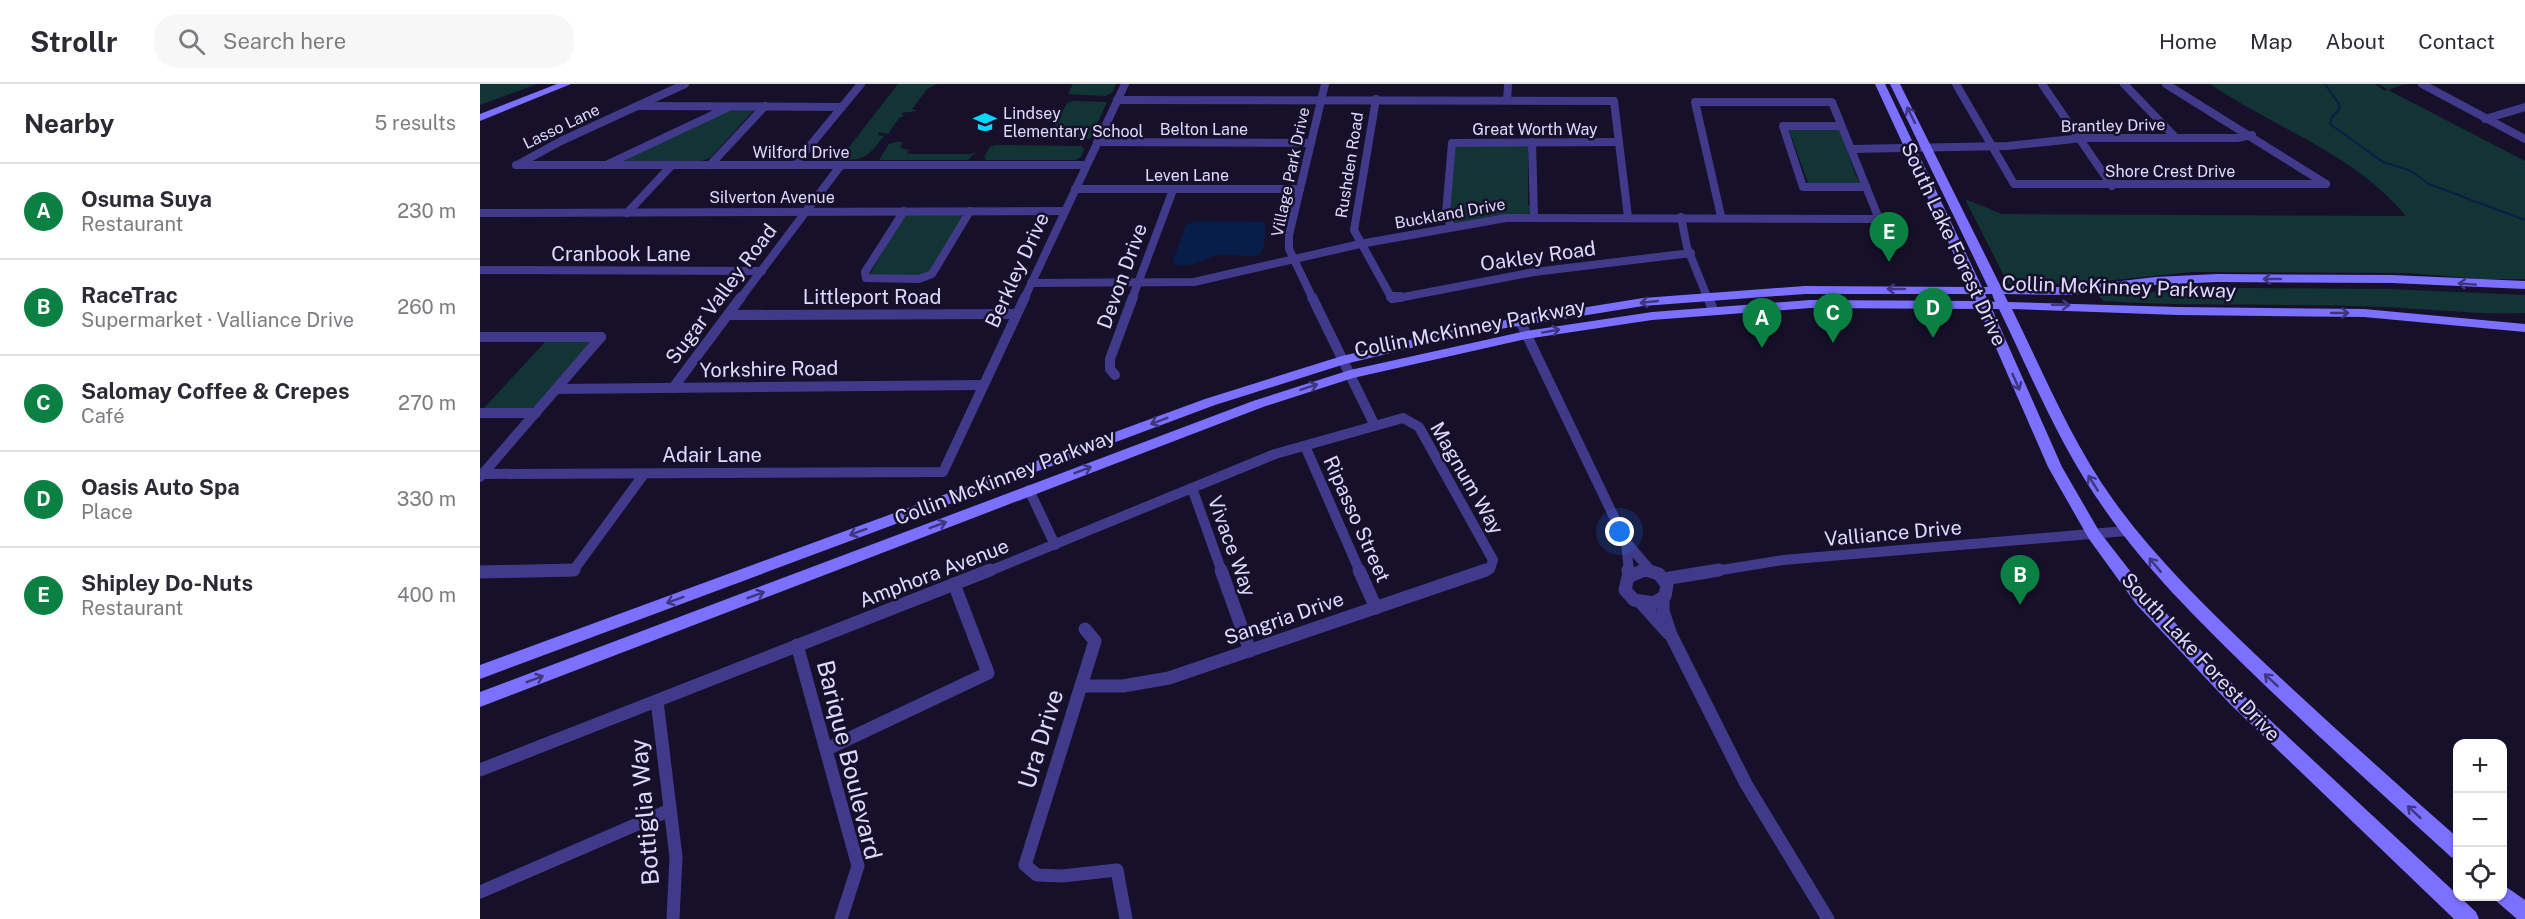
<!DOCTYPE html>
<meta charset="utf-8">
<style>
body{margin:0;font-family:"Public Sans",sans-serif;background:#f7f7f7;color:#2b2b33}
.controls{position:absolute;right:18px;bottom:18px;display:grid;overflow:hidden;border-radius:12px;box-shadow:0 2px 4px #0004}
.controls button{width:54px;height:54px;display:grid;place-items:center;padding:0;border:0;border-bottom:2px solid #e1e1e2;background:#fff;color:#2b2b33;font:30px sans-serif}
.you{position:absolute;left:1140px;top:448px;width:21px;height:21px;margin:-15px;border:4px solid #fff;border-radius:50%;background:#1a73e8;box-shadow:0 0 0 9px #1a73e833}
.badge{display:grid;place-items:center;width:39px;height:39px;border-radius:50%;background:#0b8043;color:#fff;font-size:20px;font-weight:700}
.pin{position:absolute;translate:-50% -50px;filter:drop-shadow(0 2px 3px #0008)}
.pin::after{content:'';position:absolute;top:32px;width:21px;height:18px;background:inherit;clip-path:polygon(0 0,100% 0,50% 100%)}
.list{margin:0;padding:0;list-style:none}
h2{display:flex;justify-content:space-between;align-items:center;height:78px;margin:0;padding:0 24px;font-size:26px}
h2 small{font-size:20px;font-weight:400;color:#7c7c81}
.list li{display:grid;grid-template-columns:39px 1fr auto;gap:18px;align-items:center;box-sizing:border-box;height:96px;padding:0 24px;border-top:2px solid #e1e1e2}
.list b{display:block;font-size:22px;white-space:nowrap}
.list p{margin:0;font-size:20px;white-space:nowrap;color:#7c7c81}
.list em{font-size:20px;font-style:normal;color:#7c7c81}
.icon{flex:none;width:33px;height:33px;fill:none;stroke:currentColor;stroke-width:2;stroke-linecap:round;stroke-linejoin:round}
.map{position:relative;flex:none;width:2045px;height:835px;overflow:hidden}
header{display:flex;align-items:center;gap:36px;box-sizing:border-box;height:84px;padding:0 30px;background:#fff;border-bottom:2px solid #e1e1e2}
header strong{font-size:28px}
nav{display:flex;gap:33px;margin-inline-start:auto;font-size:21px}
.search{width:420px;height:54px;background:#f7f7f7;display:flex;align-items:center;gap:15px;box-sizing:border-box;padding:0 21px;border-radius:24px;color:#7c7c81;font-size:22px}
main{display:flex}
aside{flex:1;background:#fff}
.map>svg:first-child{display:block}
.green{fill:#133435}
.water{fill:#091d4a}
.lines{fill:none;stroke-linecap:round;stroke-linejoin:round}
.stream{stroke:#091d4a;stroke-width:2}
.street-far2{stroke:#413a8a;stroke-width:8}
.street-far1{stroke:#413a8a;stroke-width:10}
.street{stroke:#413a8a;stroke-width:13}
.secondary{fill:#7b70ff;fill-rule:evenodd}
.oneway{stroke:#3e367f}
.labels{text-anchor:middle;stroke-width:5;stroke-linejoin:round;paint-order:stroke}
.far-poi-label{font-size:16px;fill:#e0d9ff;stroke:#16102a;text-anchor:start}
.far-street-label{font-size:16px;fill:#e0d9ff;stroke:#16102a}
.street-label{font-size:20px;fill:#e0d9ff;stroke:#16102a}
.near-street-label{font-size:24px;fill:#e0d9ff;stroke:#16102a}
</style>
<header>
<strong>Strollr</strong>
<div class="search"><svg class="icon" aria-label="search" viewBox="0 0 24 24"><circle cx="10" cy="10" r="6"/><path d="M15 15l6 6"/></svg>Search here</div>
<nav><a>Home</a><a>Map</a><a>About</a><a>Contact</a></nav>
</header>
<main>
<aside>
<h2>Nearby<small>5 results</small></h2>
<ul class="list">
<li><span class="badge">A</span><div><b>Osuma Suya</b><p>Restaurant</p></div><em>230 m</em></li>
<li><span class="badge">B</span><div><b>RaceTrac</b><p>Supermarket · Valliance Drive</p></div><em>260 m</em></li>
<li><span class="badge">C</span><div><b>Salomay Coffee &amp; Crepes</b><p>Café</p></div><em>270 m</em></li>
<li><span class="badge">D</span><div><b>Oasis Auto Spa</b><p>Place</p></div><em>330 m</em></li>
<li><span class="badge">E</span><div><b>Shipley Do-Nuts</b><p>Restaurant</p></div><em>400 m</em></li>
</ul>
</aside>
<div class="map">
<svg width="2045" height="835" viewBox="0 0 2045 835">
<rect width="100%" height="100%" fill="#16102a"/>
<g class="green">
<path d="M0,0H57L0,21Z"/>
<path d="M418,0H457L447,5L432,25L437,27L421,29L424,32L419,34L408,50L399,48L398,51L404,52C387,73 387,76 359,76Z"/>
<path d="M593,0H636L632,9L625,12L588,10Z"/>
<path d="M1730,0H1895L1905,7L1907,5L1898,0H1925L1908,6L2045,77V195H2001L1927,189L1713,188L1595,200H1528L1485,115L1522,130L1926,132C1874,69 1796,45 1730,0Z"/>
<path d="M594,17L627,18L610,55H568L587,19Z"/>
<path d="M249,26H274L230,74L221,77H146V74Z"/>
<path d="M1309,46H1360L1376,92L1381,99L1380,101L1328,99Z"/>
<path d="M415,58H423L420,64L429,66L427,70H491L496,68L488,76H399L409,60Z"/>
<path d="M1048,60L1050,66L1048,68V121L1051,122V129L973,139L970,132L973,63Z"/>
<path d="M516,61L601,62L604,65L601,73L595,76H506L504,73L510,63Z"/>
<path d="M481,129L482,134L450,187L437,192L390,190L424,131Z"/>
<path d="M1754,204L1909,205L2045,211V229C1997,231 1951,225 1903,223C1810,219 1716,223 1623,217L1618,211Z"/>
<path d="M67,256L112,258L56,322L48,326L3,325Z"/>
</g>
<path class="water" d="M715,137L783,138L786,141L784,162L779,171C768,174 753,170 740,171C725,172 714,186 694,180L693,177L706,141Z"/>
<g class="lines">
<path class="stream" d="M1845,0L1859,20V26L1852,33L1850,40L1903,78L1931,87L1949,100L2045,136"/>
<g class="street-far2">
<path d="M1476,0L1534,100H1846"/>
<path d="M1562,0L1632,102"/>
<path d="M1644,0L1696,54"/>
<path d="M1686,0L1846,100"/>
<path d="M1942,0L2045,55"/>
<path d="M896,15L874,146L912,215"/>
<path d="M637,16L1134,17L1148,133"/>
<path d="M1027,16L1028,0"/>
<path d="M158,22L362,23"/>
<path d="M2005,35L2045,23"/>
<path d="M1361,42H1303L1323,103H1386"/>
<path d="M617,58L831,59"/>
<path d="M1052,58L1054,132"/>
<path d="M1371,65L1527,62L1603,54H1757L1772,51"/>
<path d="M128,80L247,24"/>
<path d="M36,81H606"/>
<path d="M37,81L81,57L205,0"/>
<path d="M230,81L285,22"/>
<path d="M314,81L381,0"/>
<path d="M595,105H820"/>
<path d="M424,127L385,188L386,194L439,195L452,190L490,127"/>
<path d="M0,129L585,127"/>
<path d="M147,129L192,81"/>
<path d="M1201,133L1207,163L1228,215"/>
<path d="M971,143L966,129L972,59L1138,58"/>
<path d="M0,186L282,187"/>
<path d="M551,199L714,198L880,160L1026,134L1399,135L1352,18H1215L1241,132"/>
<path d="M260,215L361,81"/>
<path d="M544,215L645,0"/>
<path d="M652,215L693,106"/>
<path d="M833,215L809,165V151L845,0"/>
<path d="M913,215L1054,188L1211,169"/>
</g>
<g class="street-far1">
<path d="M832,213L895,342"/>
<path d="M911,213H921"/>
<path d="M1228,213L1233,226"/>
<path d="M248,231L536,230"/>
<path d="M1040,237L1146,458L1171,487"/>
<path d="M0,253H121"/>
<path d="M635,291L630,285V275L653,213"/>
<path d="M193,304L261,213"/>
<path d="M77,305L502,301"/>
<path d="M0,329H56"/>
<path d="M825,362L880,488"/>
<path d="M0,390L463,388L545,213"/>
<path d="M0,393L121,253"/>
<path d="M712,404L742,488"/>
<path d="M549,406L575,461"/>
<path d="M1146,458L1149,488"/>
<path d="M24,488L93,487L164,390"/>
<path d="M507,488L795,370L923,334L939,343L1013,476L1010,485L1002,488"/>
<path d="M1161,488H1171"/>
<path d="M1229,488L1303,476L1646,447"/>
</g>
<g class="street">
<path d="M741,486L770,567"/>
<path d="M879,486L896,524"/>
<path d="M1148,486L1149,492"/>
<path d="M1164,486L1148,493L1145,506L1154,516L1174,519L1185,512L1187,501L1179,490L1166,486"/>
<path d="M0,488L94,486"/>
<path d="M1184,495L1239,486"/>
<path d="M1183,514V527L1191,551L1266,700L1348,835"/>
<path d="M1161,519L1188,549"/>
<path d="M605,545L615,557L545,781L557,791L582,792L637,786L646,835"/>
<path d="M317,561L378,782L361,835"/>
<path d="M601,602H643L689,594L1006,486"/>
<path d="M177,617L196,773L193,835"/>
<path d="M347,665L508,589L474,500"/>
<path d="M0,686L510,486"/>
<path d="M0,808L190,726"/>
</g>
<g class="secondary">
<path d="M77,0H91L0,37V30Z"/>
<path d="M1395,0H1405L1502,203H1508L1410,0H1420L1521,203H1591L1675,193L1737,190L1912,191L2045,197V205L1912,199L1737,198L1675,201L1591,211L1524,210L1528,218L1698,223L1884,225L2045,240V248L1884,233L1698,231L1532,225C1564,290 1592,359 1634,417C1675,474 1726,523 1776,571C1842,633 1910,694 1978,754V776L1971,773C1903,711 1834,649 1768,585C1717,535 1666,485 1625,426C1581,365 1552,293 1519,225H1512L1582,383L1619,447L1668,510L1762,610L1996,828L1999,835H1974L1750,620L1656,520L1609,455L1568,383L1499,225L1330,224L1172,236L1046,255L873,294L783,323L0,623V608L773,317L870,286L1046,247L1172,228L1330,216L1496,217L1493,210H1325L1163,222L989,250L865,280L735,321L0,595V581L725,315L862,272L989,242L1163,214L1325,202L1489,203ZM1505,210H1512L1515,218L1508,217Z"/>
<path d="M2022,800L2045,816V835H2037L2015,816L2014,812H2022Z"/>
</g>
</g>
<defs><path id="oneway-shaft" d="M-6 0H5M1.5-3L5.5 0L1.5 3" fill="none" stroke-width="1.6" stroke-linecap="round" stroke-linejoin="round" transform="scale(1.5)"/></defs>
<g class="oneway">
<use href="#oneway-shaft" transform="translate(1431 31) rotate(-116)"/>
<use href="#oneway-shaft" transform="translate(1792 195) rotate(-180)"/>
<use href="#oneway-shaft" transform="translate(1987 200) rotate(-176)"/>
<use href="#oneway-shaft" transform="translate(1416 205) rotate(-180)"/>
<use href="#oneway-shaft" transform="translate(1169 218) rotate(174)"/>
<use href="#oneway-shaft" transform="translate(1581 221) rotate(1)"/>
<use href="#oneway-shaft" transform="translate(1860 229)"/>
<use href="#oneway-shaft" transform="translate(1071 247) rotate(-10)"/>
<use href="#oneway-shaft" transform="translate(1536 298) rotate(66)"/>
<use href="#oneway-shaft" transform="translate(829 303) rotate(-18)"/>
<use href="#oneway-shaft" transform="translate(679 337) rotate(159)"/>
<use href="#oneway-shaft" transform="translate(603 386) rotate(-21)"/>
<use href="#oneway-shaft" transform="translate(1613 399) rotate(-122)"/>
<use href="#oneway-shaft" transform="translate(458 441) rotate(-21)"/>
<use href="#oneway-shaft" transform="translate(378 448) rotate(160)"/>
<use href="#oneway-shaft" transform="translate(1675 481) rotate(-130)"/>
<use href="#oneway-shaft" transform="translate(276 511) rotate(-21)"/>
<use href="#oneway-shaft" transform="translate(195 516) rotate(160)"/>
<use href="#oneway-shaft" transform="translate(55 595) rotate(-21)"/>
<use href="#oneway-shaft" transform="translate(1791 596) rotate(-137)"/>
<use href="#oneway-shaft" transform="translate(1934 728) rotate(-137)"/>
</g>
<defs>
<g id="school-bare" transform="scale(1.8)"><path d="M0-5L7-2L0 1L-7-2ZM-4 1L0 2.5L4 1V4Q0 6-4 4Z" fill="#05d8ff" stroke="#16102a" stroke-width="2.5" paint-order="stroke"/></g>
</defs>
<g fill-rule="evenodd">
<use href="#school-bare" x="505" y="38"/>
</g>
<g class="labels">
<g class="far-poi-label">
<text x="523" y="35">Lindsey<tspan x="523" dy="18">Elementary School</tspan></text>
</g>
<g class="far-street-label">
<text transform="translate(1633 41) rotate(-1)" y="6">Brantley Drive</text>
<text transform="translate(81 42) rotate(-26)" y="6">Lasso Lane</text>
<text x="724" y="51">Belton Lane</text>
<text x="1055" y="51">Great Worth Way</text>
<text x="321" y="74">Wilford Drive</text>
<text transform="translate(869 81) rotate(-81)" y="6">Rushden Road</text>
<text x="1690" y="93">Shore Crest Drive</text>
<text transform="translate(810 88) rotate(-78)" y="6">Village Park Drive</text>
<text x="707" y="97">Leven Lane</text>
<text x="292" y="119">Silverton Avenue</text>
<text transform="translate(970 129) rotate(-10)" y="6">Buckland Drive</text>
</g>
<g class="street-label">
<text transform="translate(1474 160) rotate(65)" y="7">South Lake Forest Drive</text>
<text x="141" y="177">Cranbook Lane</text>
<text transform="translate(1058 172) rotate(-8)" y="7">Oakley Road</text>
<text transform="translate(537 186) rotate(-65)" y="7">Berkley Drive</text>
<text transform="translate(642 192) rotate(-70)" y="7">Devon Drive</text>
<text transform="translate(1639 203) rotate(2)" y="7">Collin McKinney Parkway</text>
<text transform="translate(241 210) rotate(-53)" y="7">Sugar Valley Road</text>
<text x="392" y="220">Littleport Road</text>
<text transform="translate(990 244) rotate(-11)" y="7">Collin McKinney Parkway</text>
<text transform="translate(289 285) rotate(-1)" y="7">Yorkshire Road</text>
<text x="232" y="378">Adair Lane</text>
<text transform="translate(525 393) rotate(-21)" y="7">Collin McKinney Parkway</text>
<text transform="translate(987 394) rotate(60)" y="7">Magnum Way</text>
<text transform="translate(877 435) rotate(66)" y="7">Ripasso Street</text>
<text transform="translate(1413 449) rotate(-5)" y="7">Valliance Drive</text>
<text transform="translate(752 462) rotate(70)" y="7">Vivace Way</text>
<text transform="translate(454 489) rotate(-21)" y="7">Amphora Avenue</text>
<text transform="translate(804 534) rotate(-19)" y="7">Sangria Drive</text>
<text transform="translate(1721 573) rotate(47)" y="7">South Lake Forest Drive</text>
</g>
<g class="near-street-label">
<text transform="translate(561 655) rotate(-73)" y="8">Ura Drive</text>
<text transform="translate(369 676) rotate(76)" y="8">Barique Boulevard</text>
<text transform="translate(165 728) rotate(-95)" y="8">Bottiglia Way</text>
</g>
</g>
</svg>
<div class="controls">
<button>+</button>
<button>−</button>
<button><svg class="icon" aria-label="locate" viewBox="0 0 24 24"><circle cx="12" cy="12" r="6"/><path d="M12 2v4M12 18v4M2 12h4M18 12h4"/></svg></button>
</div>
<div class="you"></div>
<div class="pin badge" style="left:1282px;top:264px">A</div>
<div class="pin badge" style="left:1540px;top:521px">B</div>
<div class="pin badge" style="left:1353px;top:259px">C</div>
<div class="pin badge" style="left:1453px;top:254px">D</div>
<div class="pin badge" style="left:1409px;top:178px">E</div>
</div>
</main>
